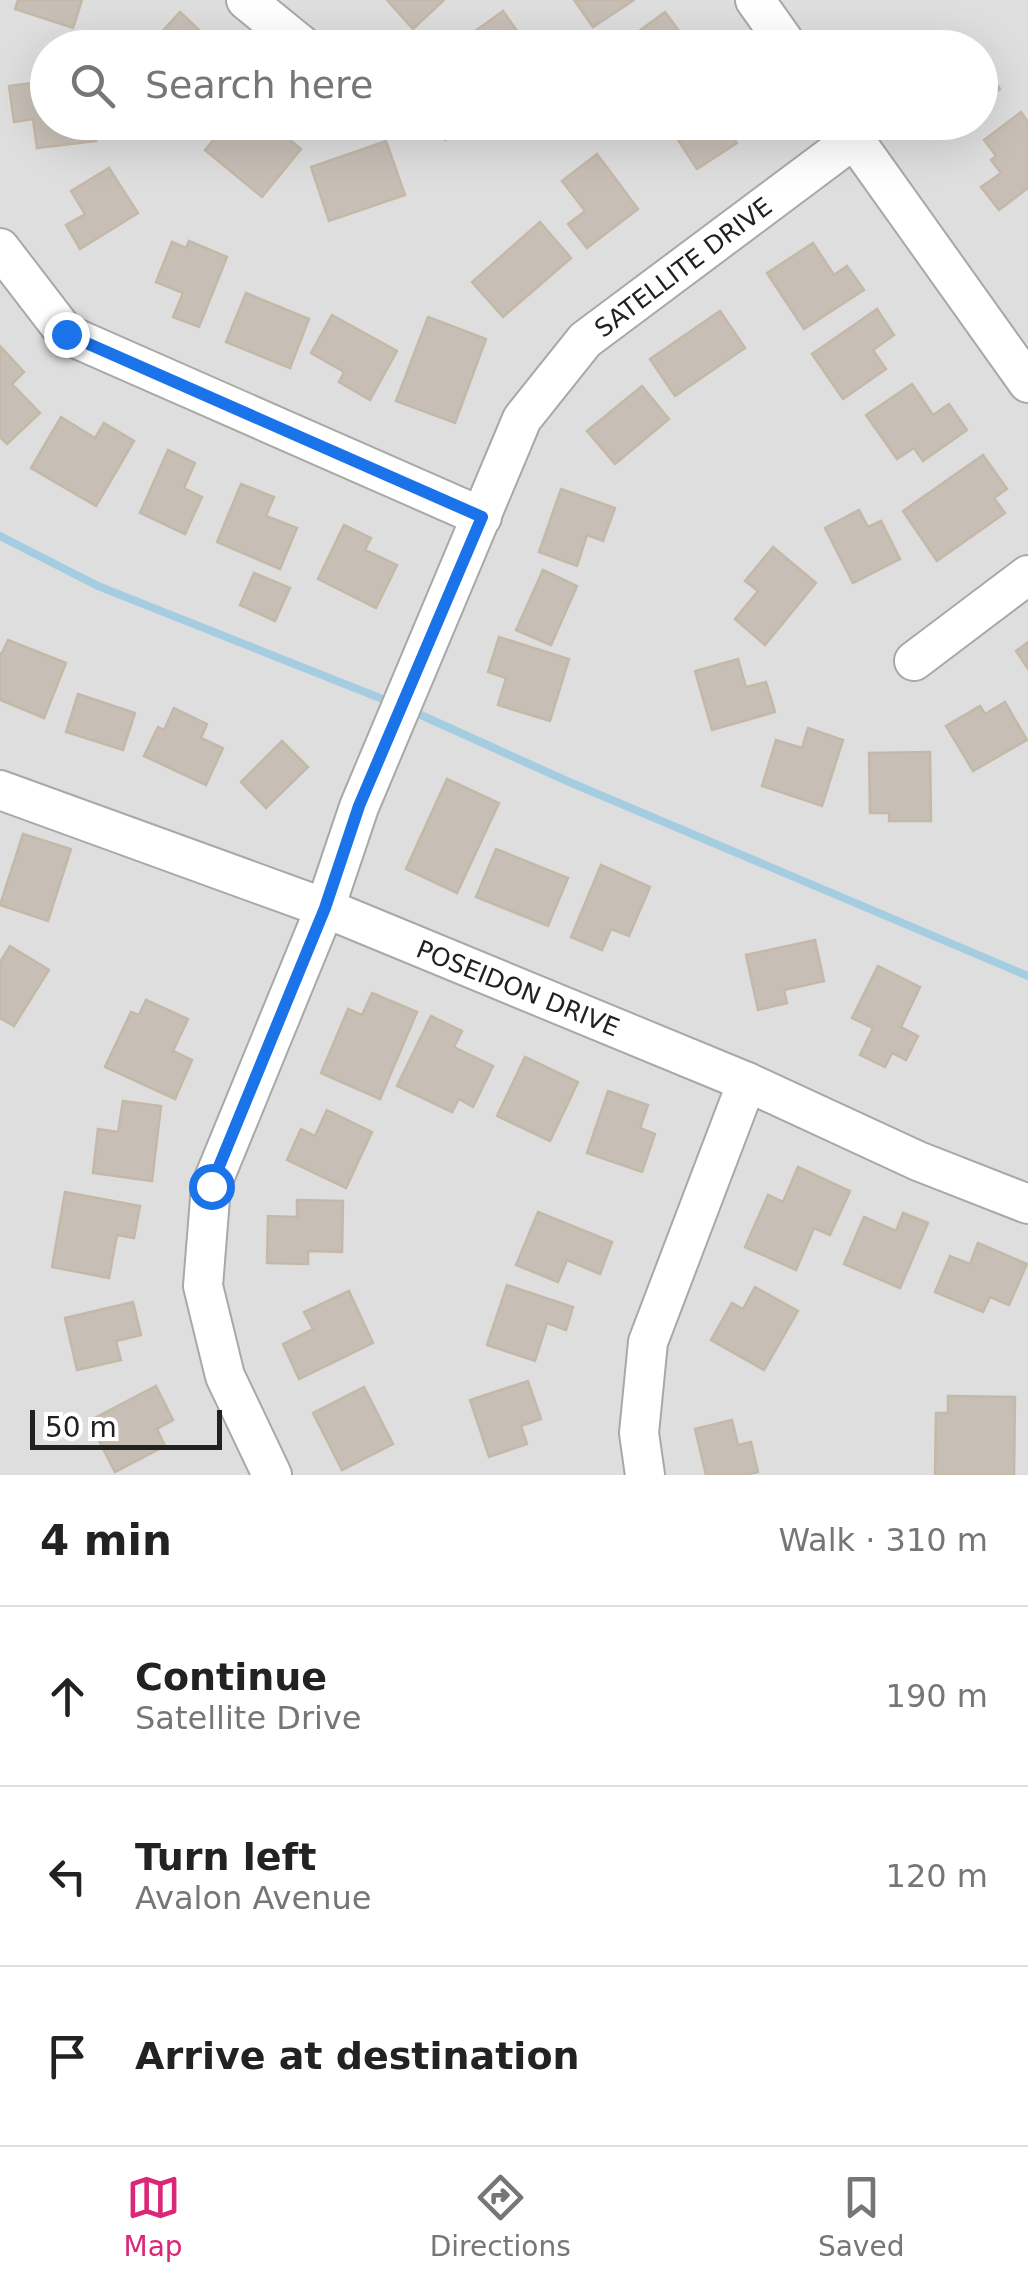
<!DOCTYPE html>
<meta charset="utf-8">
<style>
body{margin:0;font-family:"DejaVu Sans",sans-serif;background:#f6f6f6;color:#222}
.scale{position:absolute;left:30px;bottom:25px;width:192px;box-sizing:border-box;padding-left:10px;border:5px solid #212121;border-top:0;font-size:28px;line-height:35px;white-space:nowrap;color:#212121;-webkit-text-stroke:8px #fff;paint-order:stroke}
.stop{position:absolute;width:30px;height:30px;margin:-22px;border:8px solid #1a73e8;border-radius:50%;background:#fff}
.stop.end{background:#1a73e8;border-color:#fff;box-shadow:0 2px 10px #0008}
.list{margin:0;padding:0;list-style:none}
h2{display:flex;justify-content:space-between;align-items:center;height:130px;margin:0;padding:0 40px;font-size:42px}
h2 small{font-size:32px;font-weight:400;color:#767676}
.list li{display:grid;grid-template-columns:65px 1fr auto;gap:30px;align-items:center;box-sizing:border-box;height:180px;padding:0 40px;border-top:2px solid #e0e0e0}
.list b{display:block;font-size:38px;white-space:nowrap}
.list p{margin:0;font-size:32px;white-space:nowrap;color:#767676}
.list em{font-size:32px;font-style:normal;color:#767676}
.icon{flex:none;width:55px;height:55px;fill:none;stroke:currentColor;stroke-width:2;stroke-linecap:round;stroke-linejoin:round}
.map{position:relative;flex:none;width:1028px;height:1475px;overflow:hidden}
.search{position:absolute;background:#fff;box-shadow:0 10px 40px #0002;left:30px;right:30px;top:30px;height:110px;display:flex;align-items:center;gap:25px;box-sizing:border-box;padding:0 35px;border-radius:55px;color:#767676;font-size:38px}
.sheet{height:670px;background:#fff}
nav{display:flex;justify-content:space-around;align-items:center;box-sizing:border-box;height:140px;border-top:2px solid #e0e0e0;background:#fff;font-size:28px;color:#767676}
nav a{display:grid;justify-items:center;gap:5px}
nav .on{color:#db2777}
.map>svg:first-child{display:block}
.residential{fill:#dfdede;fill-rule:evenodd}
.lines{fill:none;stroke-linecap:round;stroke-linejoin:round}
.stream{stroke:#a5cde1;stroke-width:8}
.building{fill:#c7bfb6;stroke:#c4b8a8;stroke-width:2.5}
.minor-casing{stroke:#a8a8a8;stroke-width:42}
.minor{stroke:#fff;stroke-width:38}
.route{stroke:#1a73e8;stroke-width:12}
.labels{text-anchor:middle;stroke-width:9;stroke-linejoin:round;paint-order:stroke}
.street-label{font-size:25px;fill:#212121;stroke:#fff}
</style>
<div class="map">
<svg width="1028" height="1475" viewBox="0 0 1028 1475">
<rect width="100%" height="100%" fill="#f2efe7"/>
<path class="residential" d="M0,0H1028V1475H0ZM48,48H980V122H48Z"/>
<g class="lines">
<g class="stream">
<path d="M0,536L98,586L390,702"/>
<path d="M412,711L567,781L1028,976"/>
</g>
</g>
<g class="building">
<path d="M18,0H82L73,28L15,9Z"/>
<path d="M387,0H444L413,29Z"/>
<path d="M574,0H634L593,27Z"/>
<path d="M503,11L529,48H481L471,34Z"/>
<path d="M180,12L218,48H147Z"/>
<path d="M665,12L690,46L688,48H616Z"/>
<path d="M980,61L1000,89L980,103Z"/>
<path d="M48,81V122H94L96,141L37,148L33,119L14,122L9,86Z"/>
<path d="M1021,112L1028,122V188L999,210L981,187L1001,173L991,160L996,156L984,140Z"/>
<path d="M271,122L270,124L301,149L262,197L205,150L215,138L197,123Z"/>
<path d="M407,122H451L446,140L406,127Z"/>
<path d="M681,122H730L725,126L737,143L697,169L671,129Z"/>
<path d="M386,141L405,195L329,221L311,167Z"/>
<path d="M597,154L638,209L587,248L568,224L585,211L562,181Z"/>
<path d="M109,168L138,213L80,249L66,225L85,214L71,191Z"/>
<path d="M540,222L571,258L503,317L472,282Z"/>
<path d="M189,241L227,257L199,327L173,317L183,293L156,282L172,242L186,248Z"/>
<path d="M813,243L834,275L847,266L864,290L804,329L767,273Z"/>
<path d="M246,293L309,319L290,368L226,342Z"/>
<path d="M877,309L894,335L873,350L886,369L843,399L812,354Z"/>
<path d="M720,311L745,348L675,396L650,359Z"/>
<path d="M332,315L397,351L370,400L339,382L344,372L311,353Z"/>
<path d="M428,317L486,339L455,423L396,401Z"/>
<path d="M0,346L24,372L12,384L40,413L7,444L0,437Z"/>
<path d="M912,384L933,415L949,404L967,430L923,461L914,448L897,459L866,415Z"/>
<path d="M642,386L669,419L615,464L587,431Z"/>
<path d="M61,417L95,438L104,423L134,441L96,506L31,468Z"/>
<path d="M168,450L195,463L184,488L202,497L185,534L140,513Z"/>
<path d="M983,455L1007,489L994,498L1005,513L937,561L903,511Z"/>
<path d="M241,484L274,497L266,516L297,528L280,569L217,542Z"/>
<path d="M561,489L615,508L603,541L587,535L577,566L539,552Z"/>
<path d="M859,510L868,527L881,521L900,559L853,583L825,528Z"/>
<path d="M344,525L371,538L365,550L397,565L376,608L318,579Z"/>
<path d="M773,547L816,583L765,645L735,619L758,591L745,581Z"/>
<path d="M543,570L577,586L551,645L516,630Z"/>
<path d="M254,573L290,588L275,621L240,605Z"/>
<path d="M499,637L569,659L550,721L498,705L506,678L488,672Z"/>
<path d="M8,640L66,663L44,718L0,700V653H2Z"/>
<path d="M1028,642V669L1016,651Z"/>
<path d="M738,659L746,687L766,682L775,712L712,730L695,671Z"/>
<path d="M78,694L135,713L123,750L66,732Z"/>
<path d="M1005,702L1027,740L973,771L946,726L980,706L985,714Z"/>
<path d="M174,708L207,724L201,738L223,748L206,785L144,756L158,727L164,730Z"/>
<path d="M808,728L843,740L822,806L762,786L776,740L802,748Z"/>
<path d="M282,741L308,767L266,808L241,782Z"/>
<path d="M930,752L931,821H889V813H870L869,753Z"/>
<path d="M447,779L499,803L457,893L406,869Z"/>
<path d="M23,834L71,849L48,921L0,905Z"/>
<path d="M496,849L568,878L548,926L476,897Z"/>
<path d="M601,865L650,887L629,936L611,929L602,950L571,937Z"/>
<path d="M815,940L824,981L784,990L787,1003L758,1010L746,955Z"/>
<path d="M10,946L49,970L14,1026L0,1018V962Z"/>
<path d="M878,966L920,987L901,1027L918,1036L906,1060L892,1053L885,1067L860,1055L873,1028L852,1018Z"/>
<path d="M372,993L417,1012L380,1099L321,1073L348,1009L362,1015Z"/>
<path d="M146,1000L188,1019L173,1051L192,1060L175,1099L105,1067L131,1012L139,1015Z"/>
<path d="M431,1016L462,1031L454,1047L493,1066L473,1107L459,1099L452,1112L397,1086Z"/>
<path d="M525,1057L578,1082L550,1141L497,1116Z"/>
<path d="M608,1091L648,1105L640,1128L655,1134L642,1172L587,1153Z"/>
<path d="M123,1101L161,1106L152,1181L93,1173L98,1129L118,1132Z"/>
<path d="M327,1110L372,1132L346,1188L287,1160L301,1129L315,1136Z"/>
<path d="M798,1167L850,1191L830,1235L814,1228L796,1270L745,1247L768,1195L783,1202Z"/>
<path d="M65,1192L140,1206L134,1238L117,1235L109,1278L52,1267Z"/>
<path d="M297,1200L343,1201L342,1252L308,1251V1264L267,1263L268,1216L297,1217Z"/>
<path d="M538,1212L612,1242L600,1274L567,1260L558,1282L516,1265Z"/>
<path d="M903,1213L928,1223L900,1288L844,1264L864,1217L896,1231Z"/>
<path d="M978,1243L1027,1264L1009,1305L990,1297L983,1312L935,1292L950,1256L970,1264Z"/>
<path d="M507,1285L573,1307L566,1330L547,1323L535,1361L487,1345Z"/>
<path d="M755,1287L798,1311L764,1370L711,1340L732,1303L743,1309Z"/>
<path d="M349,1291L373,1343L299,1379L283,1344L313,1329L304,1312Z"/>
<path d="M133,1302L141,1335L116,1341L121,1360L77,1370L65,1318Z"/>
<path d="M528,1381L541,1419L521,1426L527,1444L489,1457L470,1400Z"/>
<path d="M156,1386L173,1420L157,1429L165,1446L115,1472L89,1421Z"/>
<path d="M364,1387L393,1444L342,1470L313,1413Z"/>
<path d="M948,1396L1015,1397L1014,1475H935L936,1413H948Z"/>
<path d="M732,1420L738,1445L751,1442L758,1472L744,1475H706L695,1429Z"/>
</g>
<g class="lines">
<g class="minor-casing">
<g id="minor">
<path d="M246,0L305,48"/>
<path d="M755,0L789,48"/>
<path d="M842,122L1028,383"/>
<path d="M0,248L66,334L482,517"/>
<path d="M914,661L1028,575"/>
<path d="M0,790L325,908L747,1082L918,1161L1028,1204"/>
<path d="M272,1475L225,1376L203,1286L211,1186L325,908L359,807L522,419L585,340L854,139"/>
<path d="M645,1475L639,1433L648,1342L747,1082"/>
</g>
</g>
<use href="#minor" class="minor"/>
</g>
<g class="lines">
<path class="route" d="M66,334L482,517L359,806L325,908L211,1186"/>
</g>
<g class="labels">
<g class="street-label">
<text transform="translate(683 267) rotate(-37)" y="9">SATELLITE DRIVE</text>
<text transform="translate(518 988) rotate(22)" y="9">POSEIDON DRIVE</text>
</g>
</g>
</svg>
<div class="scale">50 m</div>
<div class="stop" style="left:211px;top:1186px"></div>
<div class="stop end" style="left:66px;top:334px"></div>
<div class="search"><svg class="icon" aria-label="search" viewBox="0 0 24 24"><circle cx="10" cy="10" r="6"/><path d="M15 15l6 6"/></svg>Search here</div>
</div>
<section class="sheet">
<h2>4 min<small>Walk · 310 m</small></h2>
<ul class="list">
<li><svg class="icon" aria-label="ahead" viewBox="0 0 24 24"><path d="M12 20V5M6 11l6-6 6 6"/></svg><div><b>Continue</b><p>Satellite Drive</p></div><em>190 m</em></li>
<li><svg class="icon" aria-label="left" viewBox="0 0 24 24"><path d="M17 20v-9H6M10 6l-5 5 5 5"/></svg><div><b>Turn left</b><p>Avalon Avenue</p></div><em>120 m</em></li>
<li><svg class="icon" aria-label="arrive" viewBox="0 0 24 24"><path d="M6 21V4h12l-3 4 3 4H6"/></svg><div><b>Arrive at destination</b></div></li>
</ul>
</section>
<nav>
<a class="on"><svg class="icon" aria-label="map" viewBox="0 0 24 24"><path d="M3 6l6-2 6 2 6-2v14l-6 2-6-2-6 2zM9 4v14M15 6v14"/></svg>Map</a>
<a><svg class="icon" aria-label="directions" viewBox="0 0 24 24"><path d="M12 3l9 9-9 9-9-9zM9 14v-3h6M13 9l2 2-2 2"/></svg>Directions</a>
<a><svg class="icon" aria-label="saved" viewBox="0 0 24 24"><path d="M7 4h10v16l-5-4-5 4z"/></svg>Saved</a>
</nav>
